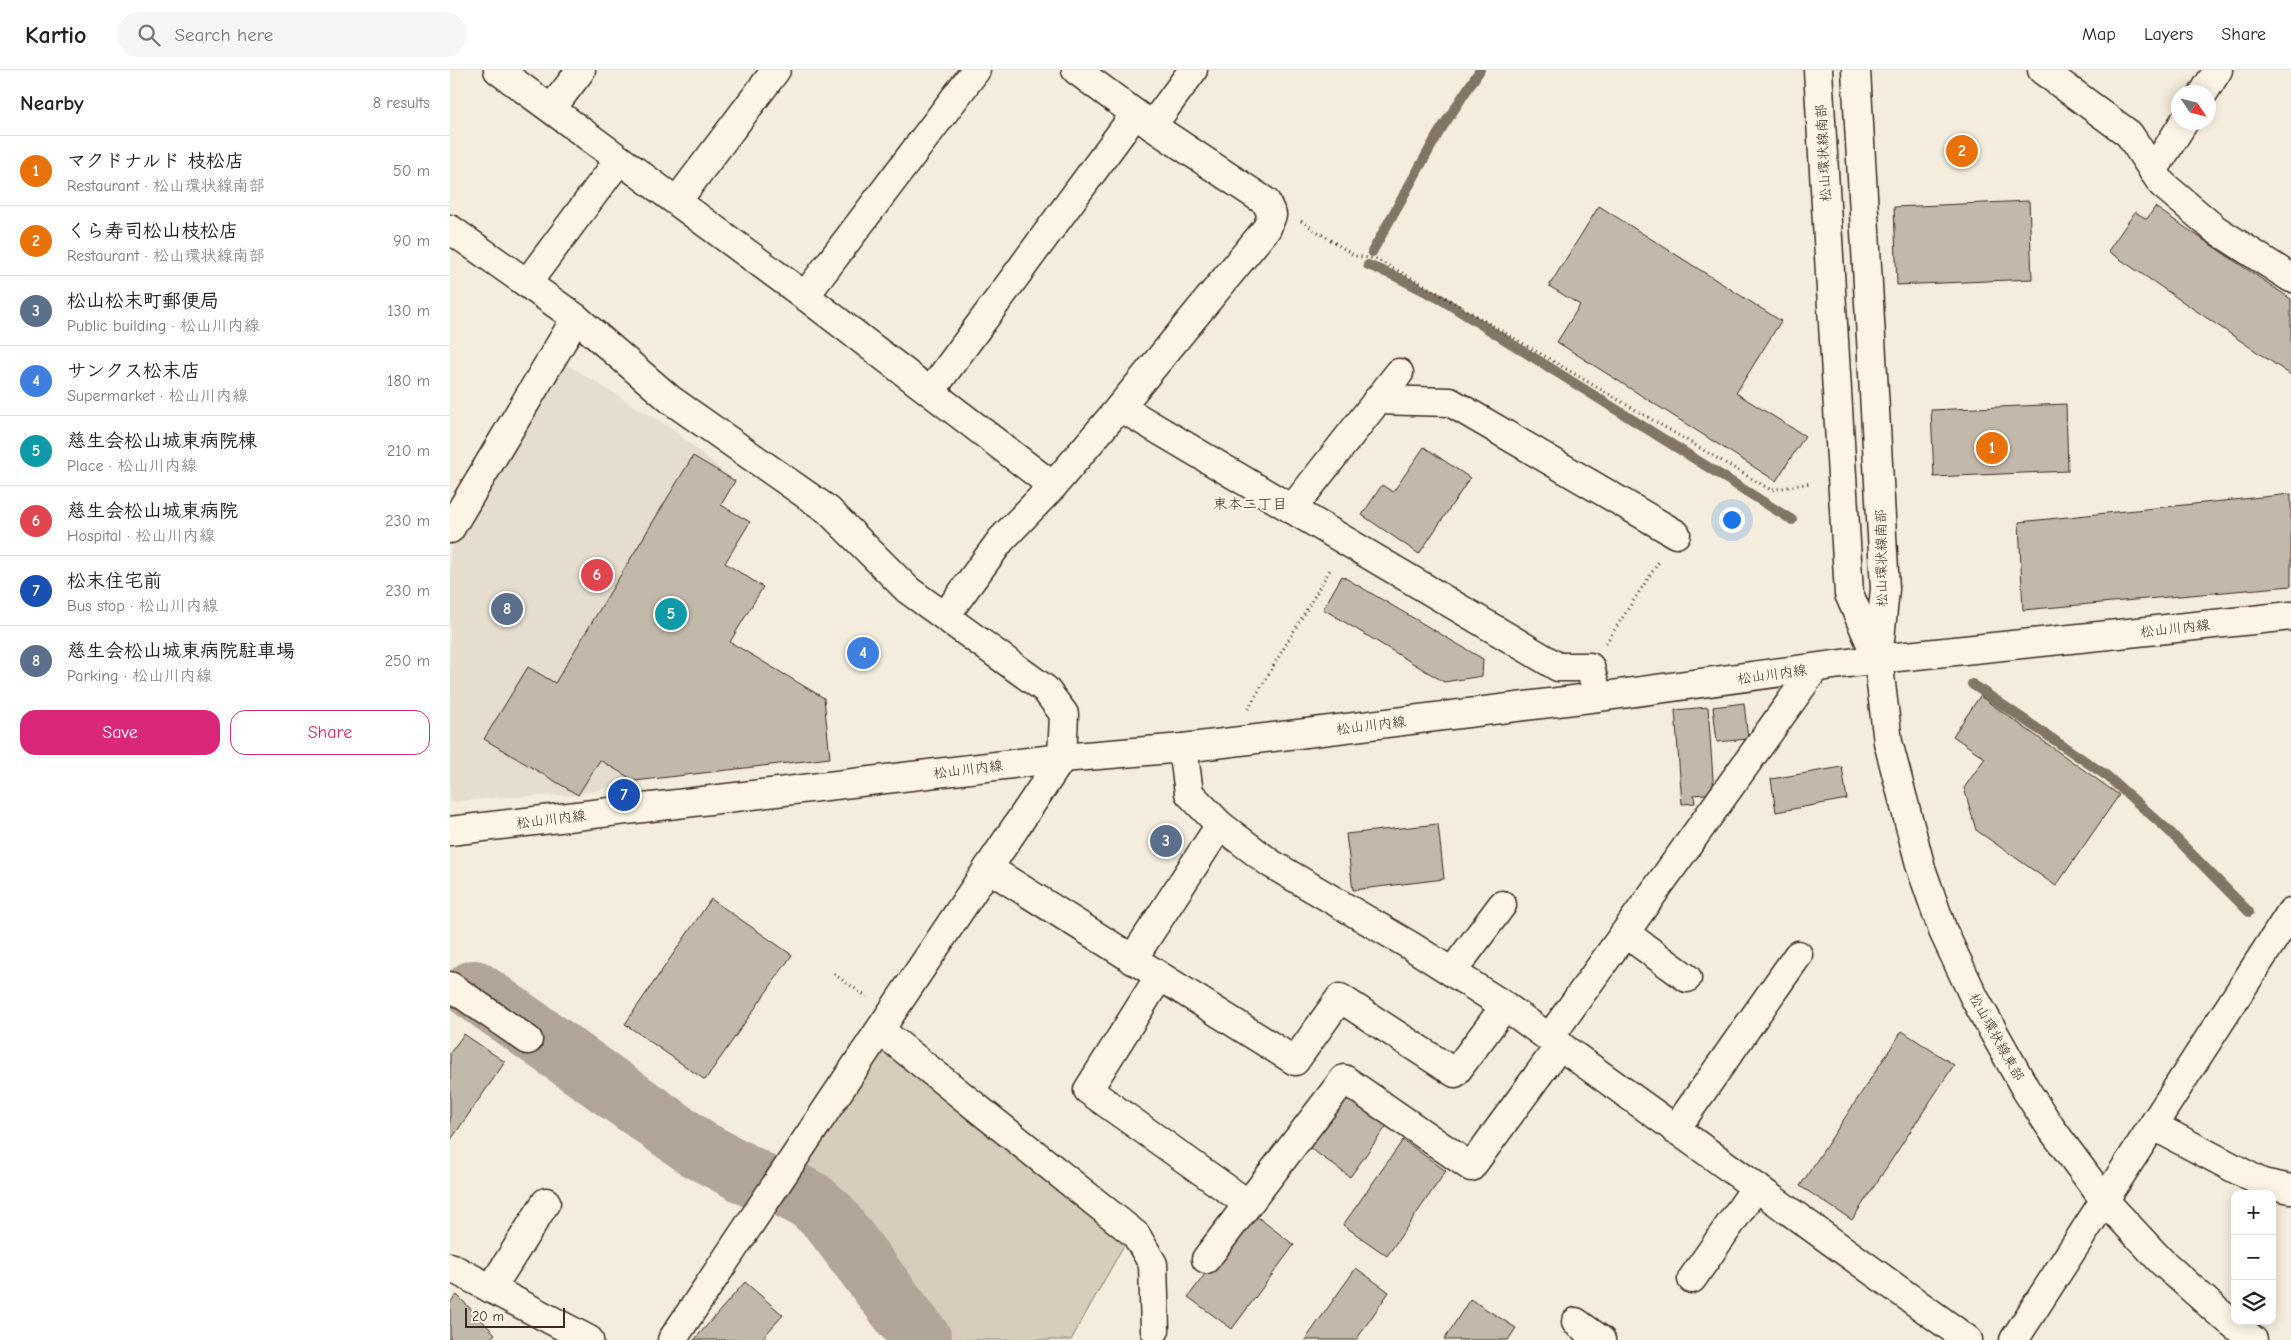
<!DOCTYPE html>
<meta charset="utf-8">
<style>
body{margin:0;font-family:"Comic Neue","Klee One",sans-serif;background:#f6f6f6;color:#222}
.controls{position:absolute;right:15px;bottom:15px;display:grid;overflow:hidden;border-radius:10px;box-shadow:0 2px 12px #0003}
.controls button{width:45px;height:45px;display:grid;place-items:center;padding:0;border:0;border-bottom:1px solid #e0e0e0;background:#fff;color:#222;font:25px sans-serif}
.compass{position:absolute;left:1721px;top:15px;width:45px;height:45px;border-radius:50%;background:#fff;box-shadow:0 2px 12px #0003;rotate:125deg}
.scale{position:absolute;left:15px;bottom:12px;width:100px;box-sizing:border-box;padding-left:5px;border:2px solid #3b2a1e;border-top:0;font-size:14px;line-height:18px;white-space:nowrap;color:#3b2a1e;-webkit-text-stroke:4px #fcf5e5;paint-order:stroke}
.you{position:absolute;left:1281px;top:449px;width:18px;height:18px;margin:-12px;border:4px solid #fff;border-radius:50%;background:#1a73e8;box-shadow:0 0 0 8px #1a73e833}
.badge{display:grid;place-items:center;width:32px;height:32px;border-radius:50%;background:#db2777;color:#fff;font-size:16px;font-weight:700}
.pin{position:absolute;translate:-50% -50%;border:2px solid #fff;box-shadow:0 1px 5px #0006}
.list{margin:0;padding:0;list-style:none}
h2{display:flex;justify-content:space-between;align-items:center;height:65px;margin:0;padding:0 20px;font-size:21px}
h2 small{font-size:16px;font-weight:400;color:#767676}
.list li{display:grid;grid-template-columns:32px 1fr auto;gap:15px;align-items:center;box-sizing:border-box;height:70px;padding:0 20px;border-top:1px solid #e0e0e0}
.list b{display:block;font-size:19px;white-space:nowrap}
.list p{margin:0;font-size:16px;white-space:nowrap;color:#767676}
.list em{font-size:16px;font-style:normal;color:#767676}
.actions{display:flex;gap:10px;padding:15px 20px}
.actions a{flex:1;padding:11px 0;border:1px solid #db2777;border-radius:15px;text-align:center;font-size:18px;color:#db2777}
.actions .main{background:#db2777;color:#fff}
.icon{flex:none;width:28px;height:28px;fill:none;stroke:currentColor;stroke-width:2;stroke-linecap:round;stroke-linejoin:round}
.map{position:relative;flex:none;width:1841px;height:1270px;overflow:hidden}
header{display:flex;align-items:center;gap:30px;box-sizing:border-box;height:70px;padding:0 25px;background:#fff;border-bottom:1px solid #e0e0e0}
header strong{font-size:24px}
nav{display:flex;gap:28px;margin-inline-start:auto;font-size:18px}
.search{width:350px;height:45px;background:#f6f6f6;display:flex;align-items:center;gap:12px;box-sizing:border-box;padding:0 18px;border-radius:28px;color:#767676;font-size:19px}
main{display:flex}
aside{flex:1;background:#fff}
.map>svg:first-child{display:block}
.built{fill:#e5ddce}
.green{fill:#d6cdbd;stroke:#887c6e}
.lines{fill:none;stroke-linecap:round;stroke-linejoin:round}
.stream{stroke:#817466;stroke-width:10}
.river{stroke:#b0a596;stroke-width:60}
.building{fill:#c3b9aa;stroke:#3b2a1e}
.street-casing{stroke:#3b2a1e;stroke-width:31}
.secondary-casing{stroke:#3b2a1e;stroke-width:31}
.path{stroke:#3b2a1e;stroke-width:3;stroke-dasharray:1 4;stroke-linecap:butt}
.street{stroke:#fcf5e5;stroke-width:28}
.secondary{stroke:#fcf5e5;stroke-width:28}
.labels{text-anchor:middle;stroke-width:4;stroke-linejoin:round;paint-order:stroke}
.street-label{font-size:14px;fill:#3b2a1e;stroke:#fcf5e5}
.neighbourhood-label{font-size:15px;fill:#3b2a1e;stroke:#fcf5e5}
</style>
<header>
<strong>Kartio</strong>
<div class="search"><svg class="icon" aria-label="search" viewBox="0 0 24 24"><circle cx="10" cy="10" r="6"/><path d="M15 15l6 6"/></svg>Search here</div>
<nav><a>Map</a><a>Layers</a><a>Share</a></nav>
</header>
<main>
<aside>
<h2>Nearby<small>8 results</small></h2>
<ul class="list">
<li><span class="badge" style="background:#e8710a">1</span><div><b>マクドナルド 枝松店</b><p>Restaurant · 松山環状線南部</p></div><em>50 m</em></li>
<li><span class="badge" style="background:#e8710a">2</span><div><b>くら寿司松山枝松店</b><p>Restaurant · 松山環状線南部</p></div><em>90 m</em></li>
<li><span class="badge" style="background:#5c6f8a">3</span><div><b>松山松末町郵便局</b><p>Public building · 松山川内線</p></div><em>130 m</em></li>
<li><span class="badge" style="background:#3f7fe0">4</span><div><b>サンクス松末店</b><p>Supermarket · 松山川内線</p></div><em>180 m</em></li>
<li><span class="badge" style="background:#0f9aa8">5</span><div><b>慈生会松山城東病院棟</b><p>Place · 松山川内線</p></div><em>210 m</em></li>
<li><span class="badge" style="background:#e0444e">6</span><div><b>慈生会松山城東病院</b><p>Hospital · 松山川内線</p></div><em>230 m</em></li>
<li><span class="badge" style="background:#1a4fb4">7</span><div><b>松末住宅前</b><p>Bus stop · 松山川内線</p></div><em>230 m</em></li>
<li><span class="badge" style="background:#5c6f8a">8</span><div><b>慈生会松山城東病院駐車場</b><p>Parking · 松山川内線</p></div><em>250 m</em></li>
</ul>
<div class="actions"><a class="main">Save</a><a>Share</a></div>
</aside>
<div class="map">
<svg width="1841" height="1270" viewBox="0 0 1841 1270">
<rect width="100%" height="100%" fill="#f4eddd"/>
<filter id="ink" filterUnits="userSpaceOnUse"><feTurbulence type="fractalNoise" baseFrequency=".02" numOctaves="2"/><feDisplacementMap in="SourceGraphic" scale="10" xChannelSelector="R" yChannelSelector="G"/><feConvolveMatrix kernelMatrix="1 2 1 2 8 2 1 2 1" color-interpolation-filters="sRGB"/></filter>
<g filter="url(#ink)">
<path class="built" d="M116,294L222,359L285,411L271,435L300,452L275,493L313,517L280,572L374,628L380,688L185,711L128,725L54,727L0,732V480Z"/>
<path class="green" d="M433,977L670,1161L674,1175L621,1270H490L354,1095Z"/>
<g class="lines">
<g class="stream">
<path d="M922,182L988,64L1030,0"/>
<path d="M918,195L947,207L992,230L1342,450"/>
<path d="M1522,614L1657,706L1718,760L1799,842"/>
</g>
<g class="river">
<path d="M24,920L248,1079L305,1109"/>
<path d="M340,1120L361,1131L379,1147L472,1270"/>
</g>
</g>
<g class="building">
<path d="M1579,131L1582,209L1447,215L1444,137Z"/>
<path d="M1149,136L1331,251L1286,323L1355,366L1326,411L1107,272L1130,235L1099,216Z"/>
<path d="M1705,137L1841,229V305L1658,181L1685,142L1697,149Z"/>
<path d="M1616,334L1618,401L1484,407L1481,340Z"/>
<path d="M974,377L1020,408L969,484L912,445L932,415L943,422Z"/>
<path d="M243,386L285,411L271,435L300,452L275,493L313,517L280,572L374,628L380,688L185,711L150,690L128,725L34,669L78,597L105,613Z"/>
<path d="M1841,424V516L1573,540L1569,452Z"/>
<path d="M892,506L1033,589L1032,606L994,612L873,539Z"/>
<path d="M1530,626L1669,725L1606,816L1526,760L1514,718L1535,688L1503,666Z"/>
<path d="M1294,633L1298,669L1267,672L1263,637Z"/>
<path d="M1258,637L1264,723L1244,725L1245,733L1232,734L1225,640Z"/>
<path d="M1392,697L1397,729L1326,742L1321,709Z"/>
<path d="M988,754L994,809L903,820L896,764Z"/>
<path d="M261,829L342,885L255,1010L175,954Z"/>
<path d="M1452,961L1504,995L1402,1150L1350,1116Z"/>
<path d="M14,964L55,992L0,1071V983Z"/>
<path d="M894,1022L938,1054L900,1107L856,1075Z"/>
<path d="M953,1070L996,1101L937,1186L893,1155Z"/>
<path d="M801,1142L844,1175L782,1259L738,1227Z"/>
<path d="M906,1198L939,1222L906,1270H855Z"/>
<path d="M295,1212L333,1245L311,1270H244Z"/>
<path d="M7,1225L45,1264L39,1270H0V1232Z"/>
<path d="M1020,1229L1066,1258L1058,1270H994Z"/>
</g>
<g class="lines">
<g class="street-casing">
<g id="street">
<path d="M48,0L355,226L603,416L551,470L495,546"/>
<path d="M1592,0L1679,64L1712,114L1765,159L1841,208"/>
<path d="M1754,22L1768,0"/>
<path d="M102,38L131,0"/>
<path d="M702,56L743,0"/>
<path d="M1703,101L1734,52"/>
<path d="M227,131L326,0"/>
<path d="M0,159L126,248L221,330L378,440L458,520L595,619L614,644L612,688L222,1270"/>
<path d="M77,213L169,90"/>
<path d="M355,226L526,0"/>
<path d="M481,321L685,44"/>
<path d="M927,330L1000,332L1226,464"/>
<path d="M670,337L1108,597H1140L1148,627"/>
<path d="M603,416L670,337L817,158L822,145L816,132L702,56L626,0"/>
<path d="M842,439L949,303"/>
<path d="M0,459L126,248"/>
<path d="M733,678L739,723L770,755L820,793L961,876L1055,936L1518,1270"/>
<path d="M538,798L845,991L890,928L1005,1003L1055,936"/>
<path d="M1175,863L1237,908"/>
<path d="M682,890L770,755"/>
<path d="M1002,902L1052,835"/>
<path d="M709,907L638,1020L798,1134"/>
<path d="M0,916L78,970"/>
<path d="M430,960L686,1165L703,1194L705,1260"/>
<path d="M1100,967L1365,598"/>
<path d="M1704,1056L1812,1113L1841,1119"/>
<path d="M1225,1060L1348,885"/>
<path d="M756,1189L894,1009L1021,1097L1110,975"/>
<path d="M0,1197L139,1270"/>
<path d="M1242,1209L1306,1117"/>
<path d="M41,1219L96,1132"/>
<path d="M1126,1252L1151,1270"/>
<path d="M1564,1270L1841,842"/>
</g>
</g>
<g class="secondary-casing">
<g id="secondary">
<path d="M1368,0L1399,524L1427,588"/>
<path d="M1406,0L1435,519L1428,589L1438,672L1471,798L1493,861L1524,927L1576,1020L1601,1058L1655,1131L1711,1191L1767,1241L1803,1270"/>
<path d="M0,761L612,688L733,678L1148,627L1428,589L1841,546"/>
</g>
</g>
<g class="path">
<path d="M851,151L905,186L926,189L969,212L1321,420L1361,413"/>
<path d="M1156,573L1210,490"/>
<path d="M798,639L881,498"/>
<path d="M384,904L417,927"/>
</g>
<use href="#street" class="street"/>
<use href="#secondary" class="secondary"/>
</g>
</g>
<g class="labels">
<g class="street-label">
<text transform="translate(1373 83) rotate(-93)" y="5">松山環状線南部</text>
<text transform="translate(1431 488) rotate(-91)" y="5">松山環状線南部</text>
<text transform="translate(1725 558) rotate(-6)" y="5">松山川内線</text>
<text transform="translate(1322 604) rotate(-8)" y="5">松山川内線</text>
<text transform="translate(921 655) rotate(-7)" y="5">松山川内線</text>
<text transform="translate(518 699) rotate(-7)" y="5">松山川内線</text>
<text transform="translate(101 749) rotate(-7)" y="5">松山川内線</text>
<text transform="translate(1547 967) rotate(61)" y="5">松山環状線東部</text>
</g>
<g class="neighbourhood-label">
<text x="800" y="439">束本二丁目</text>
</g>
</g>
</svg>
<div class="controls">
<button>+</button>
<button>−</button>
<button><svg class="icon" aria-label="layers" viewBox="0 0 24 24"><path d="M12 4l9 5-9 5-9-5zM3 14l9 5 9-5"/></svg></button>
</div>
<svg class="compass" viewBox="-18 -18 36 36"><path d="M0-13l5 13h-10z" fill="#e53935"/><path d="M0 13l5-13h-10z" fill="#767676"/></svg>
<div class="scale">20 m</div>
<div class="you"></div>
<div class="pin badge" style="left:1542px;top:378px;background:#e8710a">1</div>
<div class="pin badge" style="left:1512px;top:81px;background:#e8710a">2</div>
<div class="pin badge" style="left:716px;top:771px;background:#5c6f8a">3</div>
<div class="pin badge" style="left:413px;top:583px;background:#3f7fe0">4</div>
<div class="pin badge" style="left:221px;top:544px;background:#0f9aa8">5</div>
<div class="pin badge" style="left:147px;top:505px;background:#e0444e">6</div>
<div class="pin badge" style="left:174px;top:725px;background:#1a4fb4">7</div>
<div class="pin badge" style="left:57px;top:539px;background:#5c6f8a">8</div>
</div>
</main>
